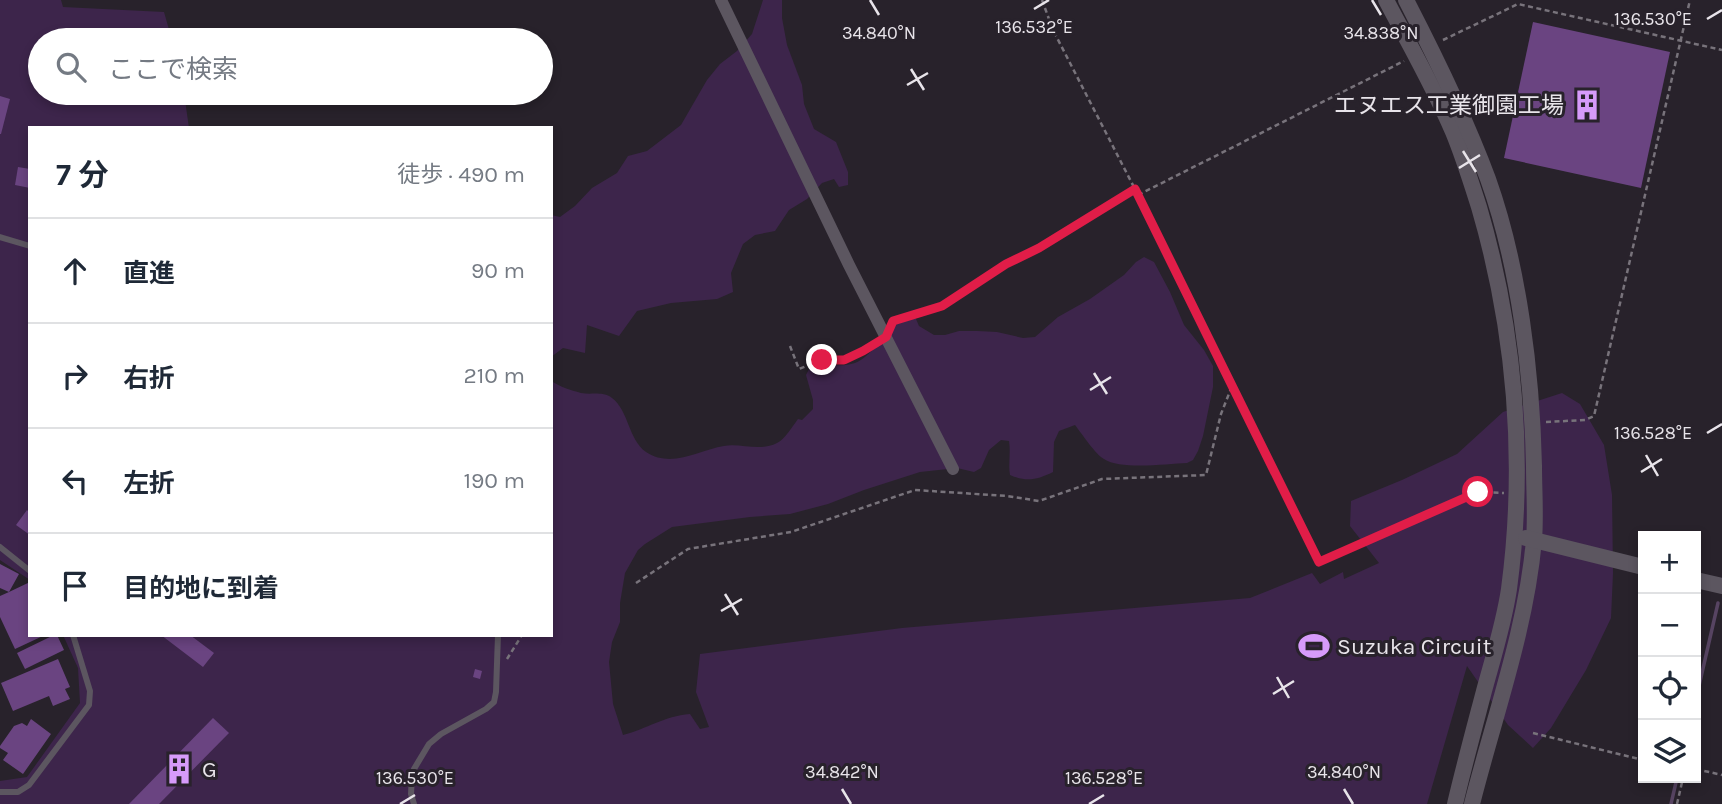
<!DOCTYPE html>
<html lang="ja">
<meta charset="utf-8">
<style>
body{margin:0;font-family:Karla,"Noto Sans JP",sans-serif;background:#f6f6f7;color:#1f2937}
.controls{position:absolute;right:21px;bottom:21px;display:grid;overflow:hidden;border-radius:0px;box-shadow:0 4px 10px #0003}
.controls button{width:63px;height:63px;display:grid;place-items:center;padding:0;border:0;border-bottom:2px solid #e0e1e3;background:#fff;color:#1f2937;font:35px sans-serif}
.stop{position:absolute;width:21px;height:21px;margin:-16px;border:5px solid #e11d48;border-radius:50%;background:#fff}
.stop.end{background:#e11d48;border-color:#fff;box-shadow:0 2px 7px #0008}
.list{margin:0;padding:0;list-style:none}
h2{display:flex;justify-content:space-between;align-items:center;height:91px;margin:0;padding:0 28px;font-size:30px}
h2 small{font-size:23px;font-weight:400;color:#747a83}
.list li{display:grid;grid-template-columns:46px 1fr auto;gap:21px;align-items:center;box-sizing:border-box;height:105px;padding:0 28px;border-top:2px solid #e0e1e3}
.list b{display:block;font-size:26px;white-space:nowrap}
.list em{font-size:23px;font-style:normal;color:#747a83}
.icon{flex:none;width:38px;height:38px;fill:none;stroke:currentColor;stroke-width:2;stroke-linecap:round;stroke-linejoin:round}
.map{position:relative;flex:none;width:1722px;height:804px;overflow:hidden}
.search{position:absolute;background:#fff;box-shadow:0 4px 10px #0003;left:28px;top:28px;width:525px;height:77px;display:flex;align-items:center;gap:18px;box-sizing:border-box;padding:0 24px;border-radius:38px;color:#747a83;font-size:26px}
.panel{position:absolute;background:#fff;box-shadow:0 4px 10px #0003;left:28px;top:126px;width:525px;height:511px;border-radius:0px}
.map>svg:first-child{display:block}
.green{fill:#3d254b}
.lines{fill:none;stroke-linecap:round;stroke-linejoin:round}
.stream{stroke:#574462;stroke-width:3.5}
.building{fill:#6a4481}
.path{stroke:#78737b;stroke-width:2.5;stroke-dasharray:5 3.5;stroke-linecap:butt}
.service{stroke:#5c5660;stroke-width:6}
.minor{stroke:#5c5660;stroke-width:12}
.tertiary{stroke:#5c5660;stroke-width:16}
.route{stroke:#e11d48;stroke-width:9}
.ticks{fill:none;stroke:#e8e4ea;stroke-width:2.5}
.labels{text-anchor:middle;stroke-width:6;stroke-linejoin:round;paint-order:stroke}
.poi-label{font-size:23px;fill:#e8e4ea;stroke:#28222b;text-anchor:start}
.ticks-label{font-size:18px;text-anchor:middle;fill:#e8e4ea;stroke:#28222b;stroke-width:6;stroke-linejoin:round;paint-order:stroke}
</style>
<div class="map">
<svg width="1722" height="804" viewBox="0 0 1722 804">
<rect width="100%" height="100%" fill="#28222b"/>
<g class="green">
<path d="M0,0H61L63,7L164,12L172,40H40V93H184L189,128H30V580L0,560Z"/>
<path d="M763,0H782V18L787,45L802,85L804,104L814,129L836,142L848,172V185L839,187L834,179L822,183L807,199L789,210L775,231L755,235L743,244L731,273L733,292L717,299L671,303L637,311L619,336L587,325L585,353L563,348L551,357V215L560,217L575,206L592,188L617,173L628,156L647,151L681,125L707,80L720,64L737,51L752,34Z"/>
<path d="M1144,257L1154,262L1170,292L1184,325L1204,350L1213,366V387L1203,436L1198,451L1193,460L1187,463C1166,464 1120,470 1104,459C1096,455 1082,434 1075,425L1059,431L1054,442L1053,472C1037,480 1026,482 1010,475C1008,464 1011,453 1009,441L1001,440L989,450L981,468L974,472L957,468L920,472L864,490L828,504L790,514L750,517L672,527L645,544L638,550L625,573L620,603V622L612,642L609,662L613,704L623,735C647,729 664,716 690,714L700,729L709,727L696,692L700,654L902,628L1250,598L1312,573L1320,584L1343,572L1344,579L1379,563L1350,526L1351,501L1402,480L1457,454L1503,412L1562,393L1580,404L1604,445L1612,495L1613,573L1611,618L1586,670L1551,728L1533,748L1508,725L1467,666L1427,804H0V781L27,777L80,703L78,668L63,635H551V381C561,387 570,390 581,393C591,395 603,391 612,398C629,411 628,439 646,452C672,469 699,450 724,446C741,443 760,452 777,443C785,439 792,427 798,419L802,420L813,409V400L806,375L811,365C825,363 841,368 855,363C873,356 890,326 907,314L916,319L919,326L934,335H945L959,331H977L997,332L1023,338L1035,337L1058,317L1090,299L1124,275L1136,262Z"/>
</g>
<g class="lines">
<g class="stream">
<path d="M1696,699L1718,603"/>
<path d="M1671,804L1677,778"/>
</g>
</g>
<g class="building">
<path d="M1533,22L1670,52L1641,188L1504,158Z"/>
<path d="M0,96L10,99L1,134H0Z"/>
<path d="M18,167L30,169V188L15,185Z"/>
<path d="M27,510L30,513V535L16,525Z"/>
<path d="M0,564L19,574L9,592L30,582V635H45L15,649L0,617V596L9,592L0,588Z"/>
<path d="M54,635H57L64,650L25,669L17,653Z"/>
<path d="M161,635H190L214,653L203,667Z"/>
<path d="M58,659L70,687L65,689L70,699L53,706L49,696L13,711L1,683Z"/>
<path d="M475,669L482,671L480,679L473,677Z"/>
<path d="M213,718L229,733L159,804H129Z"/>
<path d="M31,719L51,734L23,774L3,760L8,753L0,748V746L14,726L22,723L27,726Z"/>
</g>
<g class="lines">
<g class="path">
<path d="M1042,0L1053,30L1138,195L1319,562L1478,492L1504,493"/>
<path d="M1443,40L1518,4L1722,50"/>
<path d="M1138,195L1404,61"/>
<path d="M892,324L893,321L942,305L1006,264L1039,248L1135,189"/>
<path d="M790,346L799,369L822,360H844L875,344"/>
<path d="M1546,422L1585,420L1594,416L1690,0"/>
<path d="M636,583L688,549L791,532L915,490L1007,496L1039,501L1102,479L1206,475L1221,414L1232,386"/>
<path d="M507,659L522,635"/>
<path d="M1533,733L1643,760"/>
<path d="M1696,769L1722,775"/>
<path d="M1677,804L1683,778"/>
</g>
<g class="service">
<path d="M0,237L30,246"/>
<path d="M0,547L30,571"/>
<path d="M0,792H18L29,785L89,705L90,691L73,635"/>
<path d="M414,804L411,794L412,776L414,769L429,744L441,734L486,709L494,702L496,692L498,635"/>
</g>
<path class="minor" d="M721,0L849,265L953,469"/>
<g class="tertiary">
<path d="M1386,0C1409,44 1434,87 1453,132C1463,156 1471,182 1479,207C1515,330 1526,461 1509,589C1504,623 1493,658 1484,691C1474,729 1464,766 1455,804"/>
<path d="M1406,0C1436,58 1465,117 1488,179C1519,266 1532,373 1534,466C1534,491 1536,516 1534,540C1526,630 1494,717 1472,804"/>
<path d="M1526,538L1643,567"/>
<path d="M1696,580L1722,586"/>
</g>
</g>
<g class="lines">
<path class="route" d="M822,360H844L863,351L886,337L893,321L942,306L1006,264L1039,248L1135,189L1319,562L1478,492"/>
</g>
<path class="ticks" d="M870,0L879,15M1372,0L1381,15M1034,9L1049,0M1707,19L1722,10M911,69L924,90M907,85L928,73M1463,151L1476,172M1459,168L1480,155M1094,373L1107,394M1090,390L1111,377M1707,433L1722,424M1646,455L1658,476M1641,472L1662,459M725,594L738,615M721,611L742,599M1277,677L1289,698M1273,694L1294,681M842,789L851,804M1344,789L1353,804M400,804L415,795M1089,804L1104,795"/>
<defs>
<g id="building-bare" transform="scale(2.415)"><path d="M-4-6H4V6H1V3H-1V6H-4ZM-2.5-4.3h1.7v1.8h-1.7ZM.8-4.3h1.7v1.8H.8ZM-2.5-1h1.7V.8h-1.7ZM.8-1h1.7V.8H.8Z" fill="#d69bfa" stroke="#28222b" stroke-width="2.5" paint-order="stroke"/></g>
<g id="stadium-bare" transform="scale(2.415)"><path d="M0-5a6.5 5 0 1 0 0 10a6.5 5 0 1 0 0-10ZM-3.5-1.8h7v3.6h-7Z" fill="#d69bfa" stroke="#28222b" stroke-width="2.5" paint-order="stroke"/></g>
</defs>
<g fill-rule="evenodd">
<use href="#building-bare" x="1587" y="105"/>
<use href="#stadium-bare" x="1314" y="646"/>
<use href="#building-bare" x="179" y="769"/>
</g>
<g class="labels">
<g class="poi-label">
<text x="1564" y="113" text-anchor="end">エヌエス工業御園工場</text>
<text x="1337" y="654">Suzuka Circuit</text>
<text x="202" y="777">G</text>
</g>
</g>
<g class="ticks-label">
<text x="1653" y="25">136.530°E</text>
<text x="1034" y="33">136.532°E</text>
<text x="879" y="39">34.840°N</text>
<text x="1381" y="39">34.838°N</text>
<text x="1653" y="439">136.528°E</text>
<text x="842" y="778">34.842°N</text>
<text x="1344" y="778">34.840°N</text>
<text x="415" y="784">136.530°E</text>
<text x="1104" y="784">136.528°E</text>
</g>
</svg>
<div class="controls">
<button>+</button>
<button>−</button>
<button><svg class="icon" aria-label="locate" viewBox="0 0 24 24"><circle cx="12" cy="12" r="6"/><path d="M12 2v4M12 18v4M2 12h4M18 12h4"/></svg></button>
<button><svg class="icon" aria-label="layers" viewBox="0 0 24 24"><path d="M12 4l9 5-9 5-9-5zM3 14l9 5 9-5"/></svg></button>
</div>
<div class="stop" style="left:1478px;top:492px"></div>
<div class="stop end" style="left:822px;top:360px"></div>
<div class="search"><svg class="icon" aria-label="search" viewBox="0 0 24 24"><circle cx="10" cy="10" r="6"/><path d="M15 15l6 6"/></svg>ここで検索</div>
<section class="panel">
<h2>7 分<small>徒歩 · 490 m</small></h2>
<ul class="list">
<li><svg class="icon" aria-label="ahead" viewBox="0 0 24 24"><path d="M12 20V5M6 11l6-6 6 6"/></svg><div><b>直進</b></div><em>90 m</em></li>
<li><svg class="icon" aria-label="right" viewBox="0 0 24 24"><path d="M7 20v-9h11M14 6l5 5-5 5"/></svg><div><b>右折</b></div><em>210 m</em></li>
<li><svg class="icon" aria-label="left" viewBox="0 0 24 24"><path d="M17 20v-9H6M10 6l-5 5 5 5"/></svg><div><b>左折</b></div><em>190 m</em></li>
<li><svg class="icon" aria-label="arrive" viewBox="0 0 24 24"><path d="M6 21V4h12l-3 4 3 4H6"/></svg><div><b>目的地に到着</b></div></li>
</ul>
</section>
</div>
